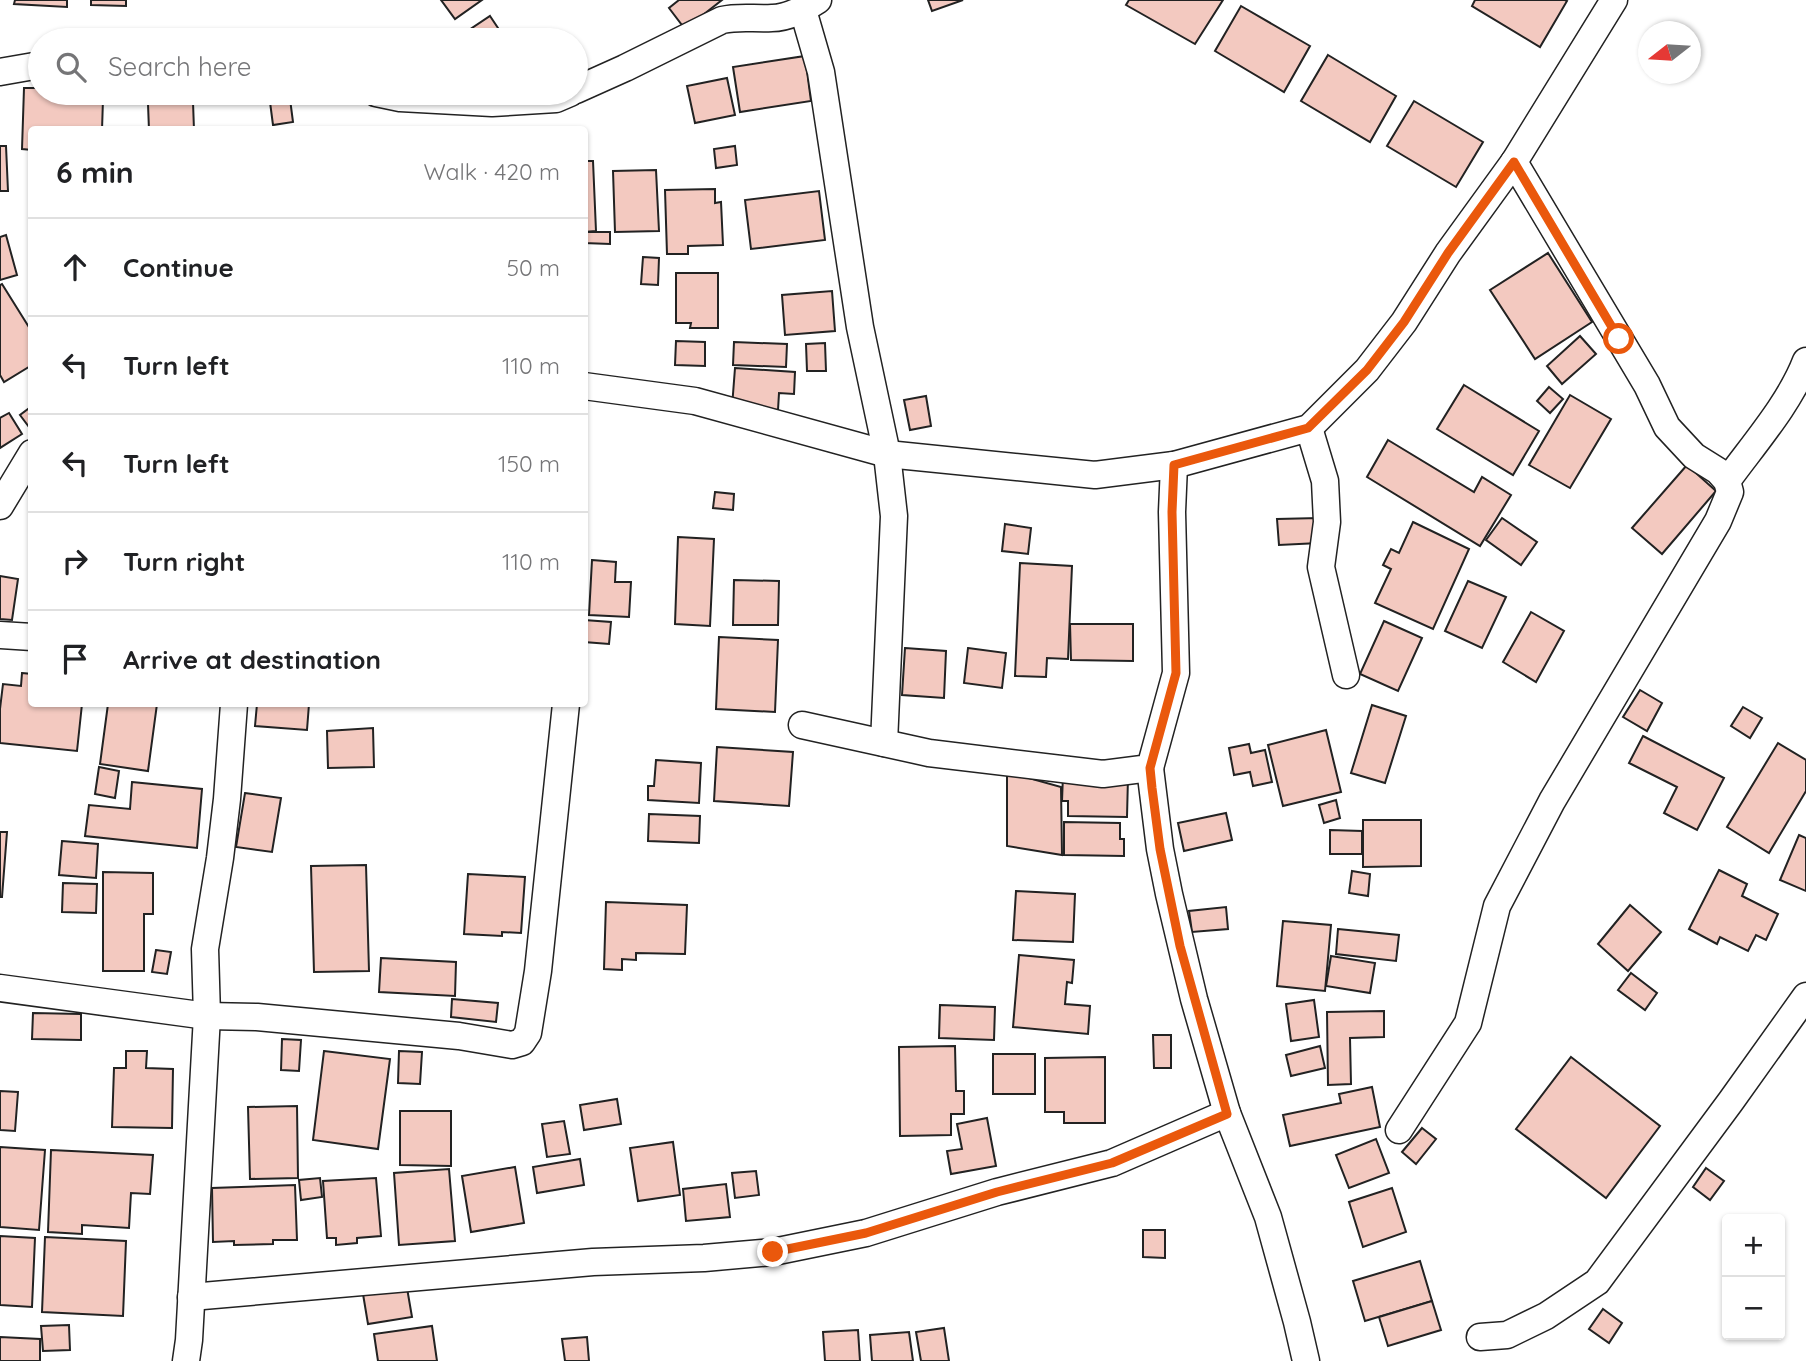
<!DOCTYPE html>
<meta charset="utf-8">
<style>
body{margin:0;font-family:Quicksand,sans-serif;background:#f2f2f2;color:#202124}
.controls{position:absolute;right:21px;bottom:21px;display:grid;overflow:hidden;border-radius:7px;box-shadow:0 2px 5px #0004}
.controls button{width:63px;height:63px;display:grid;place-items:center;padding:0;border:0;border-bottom:2px solid #e0e0e0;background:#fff;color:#202124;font:35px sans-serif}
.compass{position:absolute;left:1638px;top:21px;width:63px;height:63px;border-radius:50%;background:#fff;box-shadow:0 2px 5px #0004;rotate:253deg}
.stop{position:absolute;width:21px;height:21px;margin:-16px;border:5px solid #ea580c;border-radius:50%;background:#fff}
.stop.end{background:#ea580c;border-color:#fff;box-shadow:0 2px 7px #0008}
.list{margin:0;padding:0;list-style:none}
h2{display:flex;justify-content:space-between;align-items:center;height:91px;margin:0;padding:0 28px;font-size:30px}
h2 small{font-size:23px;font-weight:400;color:#757577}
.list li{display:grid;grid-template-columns:46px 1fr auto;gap:21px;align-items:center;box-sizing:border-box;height:98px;padding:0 28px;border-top:2px solid #e0e0e0}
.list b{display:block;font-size:26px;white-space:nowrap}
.list em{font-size:23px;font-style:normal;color:#757577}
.icon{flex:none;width:38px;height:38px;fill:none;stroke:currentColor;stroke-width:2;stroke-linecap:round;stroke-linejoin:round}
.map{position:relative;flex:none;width:1806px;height:1361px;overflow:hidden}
.search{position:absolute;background:#fff;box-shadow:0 2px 5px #0004;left:28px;top:28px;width:560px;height:77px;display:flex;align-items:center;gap:18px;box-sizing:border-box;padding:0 24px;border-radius:38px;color:#757577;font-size:26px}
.panel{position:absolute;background:#fff;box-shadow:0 2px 5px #0004;left:28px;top:126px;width:560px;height:581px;border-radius:7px}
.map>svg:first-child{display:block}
.building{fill:#f3c9c0;stroke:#222;stroke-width:2}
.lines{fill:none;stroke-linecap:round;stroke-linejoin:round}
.street-casing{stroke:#222;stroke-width:29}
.street{stroke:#fff;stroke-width:26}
.route{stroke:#ea580c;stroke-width:9}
</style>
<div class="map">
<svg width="1806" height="1361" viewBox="0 0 1806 1361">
<rect width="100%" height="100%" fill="#fff"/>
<g class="building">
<path d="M15,0H67V7L14,4Z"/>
<path d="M91,0H126V6L91,5Z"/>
<path d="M441,0H482L455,19Z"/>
<path d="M679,0H722L685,29L669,8Z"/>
<path d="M928,0H963L932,11Z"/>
<path d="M1129,0H1223L1195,44L1126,5Z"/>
<path d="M1475,0H1565L1567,1L1540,47L1472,6Z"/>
<path d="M1241,6L1310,46L1284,92L1215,51Z"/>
<path d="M490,16L506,40H454Z"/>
<path d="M1328,55L1396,96L1370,142L1301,101Z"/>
<path d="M805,56L811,101L740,112L733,67Z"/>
<path d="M727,78L735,115L695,123L687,86Z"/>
<path d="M24,88H40V93H73V97L103,99L102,130H32V150L22,149Z"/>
<path d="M290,99L293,122L273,125L270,102Z"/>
<path d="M1414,101L1483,142L1456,187L1387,146Z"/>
<path d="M193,102L194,130H149L148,104Z"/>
<path d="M0,146H6L8,191H0Z"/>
<path d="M735,146L737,165L716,168L714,149Z"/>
<path d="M584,161H593L596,231L584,232Z"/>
<path d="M656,170L659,231L615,232L613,171Z"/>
<path d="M715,189V203L721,202L723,245L688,246V254H667L665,190Z"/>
<path d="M819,191L825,240L751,249L745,200Z"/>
<path d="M584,232H610V244L584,243Z"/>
<path d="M6,235L17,275L0,280V237Z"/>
<path d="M1548,253L1592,322L1535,359L1490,290Z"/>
<path d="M643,257L659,258L658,285L641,284Z"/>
<path d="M676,273H718V328H690L691,323H676Z"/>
<path d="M2,284L32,332V365L4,382L0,375V285Z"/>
<path d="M832,291L835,331L785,335L782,295Z"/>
<path d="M1580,336L1596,354L1562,384L1547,366Z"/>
<path d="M676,341L705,342V366L675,365Z"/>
<path d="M734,342L787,344L786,367L733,365Z"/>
<path d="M825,343L826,371H807L806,344Z"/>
<path d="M735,368L795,372L794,394L779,393L778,410L732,407Z"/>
<path d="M1464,385L1539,431L1513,475L1437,429Z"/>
<path d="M1549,387L1563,399L1550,413L1537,401Z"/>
<path d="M1570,395L1611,419L1570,488L1529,465Z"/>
<path d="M926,396L931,426L910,430L904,400Z"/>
<path d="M32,406V431L20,415Z"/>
<path d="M9,413L22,434L0,448V418Z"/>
<path d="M1388,440L1474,492L1482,477L1511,495L1480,546L1367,477Z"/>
<path d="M1687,465L1716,491L1662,554L1632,528Z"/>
<path d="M715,492L734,494L733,510L713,508Z"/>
<path d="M1319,518V543L1279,545L1277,519Z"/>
<path d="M1502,518L1537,542L1521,565L1486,540Z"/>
<path d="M1413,522L1469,549L1433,629L1375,603L1391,569L1383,565L1391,549L1399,553Z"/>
<path d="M1005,524L1031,528L1028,554L1002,551Z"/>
<path d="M678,537L714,539L710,626L675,624Z"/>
<path d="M592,560L616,562L615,582H631L629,617L589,615Z"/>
<path d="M1020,563L1072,566L1068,659L1047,658L1046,677L1015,676Z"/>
<path d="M0,576L18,579L12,620L0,619Z"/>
<path d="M734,580L779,581L778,625H733Z"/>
<path d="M1468,581L1506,597L1482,648L1445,631Z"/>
<path d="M1531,612L1564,631L1536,682L1503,662Z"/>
<path d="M584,620L611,622L609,644L584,642Z"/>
<path d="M1384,621L1422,638L1398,691L1360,674Z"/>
<path d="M1070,624H1133V661L1071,660Z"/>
<path d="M719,637L778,640L775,712L716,709Z"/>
<path d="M905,648L946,651L944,698L902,695Z"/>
<path d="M968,648L1006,653L1002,688L964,683Z"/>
<path d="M22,673L32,674V704H82L77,751L0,743V709L3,684L21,686Z"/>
<path d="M1640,690L1662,703L1647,731L1623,717Z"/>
<path d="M108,704H157L148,771L100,764Z"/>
<path d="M257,704H309L307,730L255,726Z"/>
<path d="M1372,705L1406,716L1385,783L1351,773Z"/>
<path d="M1743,707L1762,718L1750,738L1731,726Z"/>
<path d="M373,728L374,767L328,768L327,731Z"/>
<path d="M1326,730L1341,792L1283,806L1268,745Z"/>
<path d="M1643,736L1724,778L1697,830L1664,813L1677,787L1629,763Z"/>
<path d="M1778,743L1806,760V791L1769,853L1727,827Z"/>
<path d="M1249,744L1251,753L1265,750L1272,782L1253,786L1250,772L1234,775L1229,748Z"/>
<path d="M717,747L793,752L789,806L714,801Z"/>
<path d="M656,760L701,763L699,803L648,800V786H654Z"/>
<path d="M99,767L119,771L115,798L95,794Z"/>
<path d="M1007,772L1061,787L1062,855L1007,846Z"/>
<path d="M1063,775L1128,777L1127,817L1068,816V801H1062Z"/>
<path d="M132,782L202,789L197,848L85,836L89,805L130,809Z"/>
<path d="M245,793L281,798L272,852L236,847Z"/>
<path d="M1336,800L1340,818L1324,823L1319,805Z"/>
<path d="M1226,813L1232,840L1184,851L1178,823Z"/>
<path d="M649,814L700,816L699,843L648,841Z"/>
<path d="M1363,820H1421V866L1363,867Z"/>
<path d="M1064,822L1120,823V839H1124V856L1064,855Z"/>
<path d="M1330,830L1362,831V854H1330Z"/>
<path d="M0,832H7L2,897H0Z"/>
<path d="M1799,835L1806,838V891L1780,880Z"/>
<path d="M62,841L98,844L96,878L59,875Z"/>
<path d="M366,865L369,971L314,972L311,866Z"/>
<path d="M1719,870L1747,884L1742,896L1778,914L1766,940L1756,935L1748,951L1720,937L1717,944L1689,929Z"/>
<path d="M1352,871L1370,874L1368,896L1349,893Z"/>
<path d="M103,872L153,873V914H144V971H103Z"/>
<path d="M468,874L525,877L521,933L502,932V936L464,934Z"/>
<path d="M63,883L97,884L96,913L62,912Z"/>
<path d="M1016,891L1075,894L1073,942L1013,940Z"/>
<path d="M606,902L687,905L685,954L636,953V960L622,959V970L604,969Z"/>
<path d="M1630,905L1661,932L1628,971L1598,944Z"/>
<path d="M1226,907L1228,929L1192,932L1189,911Z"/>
<path d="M1283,921L1331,925L1325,991L1277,986Z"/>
<path d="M1338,929L1399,935L1396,961L1336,954Z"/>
<path d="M156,950L171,952L167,974L152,972Z"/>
<path d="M1019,955L1074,960L1072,983L1067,982L1065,1004L1090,1006L1088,1034L1013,1027Z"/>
<path d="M1331,956L1375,963L1370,993L1326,986Z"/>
<path d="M381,958L456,962L455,996L379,992Z"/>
<path d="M1631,973L1657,993L1645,1010L1618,990Z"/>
<path d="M452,999L498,1003L496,1022L451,1017Z"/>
<path d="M1314,1000L1319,1037L1291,1041L1286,1004Z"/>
<path d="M940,1005L995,1007L994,1040L939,1038Z"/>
<path d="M1384,1011V1037L1350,1038L1351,1084L1328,1085L1327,1012Z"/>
<path d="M33,1013L81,1014V1040L32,1039Z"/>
<path d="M1153,1035H1171V1068H1154Z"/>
<path d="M282,1039L301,1040L299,1071L281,1070Z"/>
<path d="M955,1046L956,1091H964V1114H951V1135L900,1136L899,1047Z"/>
<path d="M1320,1046L1325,1068L1291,1076L1286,1055Z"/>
<path d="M126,1051H147L146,1068L173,1069L172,1128L112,1127L114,1068H126Z"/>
<path d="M324,1051L390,1059L378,1149L313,1140Z"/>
<path d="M399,1051L422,1052L420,1084L398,1083Z"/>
<rect x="993" y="1054" width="42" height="40"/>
<path d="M1105,1057V1123H1064V1112H1045V1058Z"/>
<path d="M1571,1057L1660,1126L1606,1198L1516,1129Z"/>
<path d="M1372,1087L1380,1127L1290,1146L1283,1115L1341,1103L1339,1094Z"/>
<path d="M0,1091L18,1092L15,1131L0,1130Z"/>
<path d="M617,1099L621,1124L584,1130L580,1105Z"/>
<path d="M297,1106L298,1178L250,1179L248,1107Z"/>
<path d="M400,1111H451V1166L400,1165Z"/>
<path d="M987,1118L996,1166L951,1174L947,1151L962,1149L957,1124Z"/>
<path d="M564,1121L570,1154L547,1157L542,1124Z"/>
<path d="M1422,1128L1436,1139L1416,1164L1402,1152Z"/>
<path d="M1376,1139L1389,1173L1349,1188L1336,1155Z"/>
<path d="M673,1142L680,1195L638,1201L630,1148Z"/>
<path d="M0,1147L45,1150L39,1230L0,1227Z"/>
<path d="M51,1150L153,1155L150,1194L131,1193L129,1228L82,1225V1234L48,1232Z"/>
<path d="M580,1159L584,1185L537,1193L533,1167Z"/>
<path d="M515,1167L524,1223L471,1232L462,1176Z"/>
<path d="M1706,1168L1724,1181L1710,1200L1693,1187Z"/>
<path d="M449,1169L455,1241L399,1245L394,1173Z"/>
<path d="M756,1171L759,1195L735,1198L732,1173Z"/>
<path d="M320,1178L322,1197L301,1200L299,1180Z"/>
<path d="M376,1178L381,1236L357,1238V1243L336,1245V1238H327L323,1181Z"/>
<path d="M726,1184L730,1217L686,1221L683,1189Z"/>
<path d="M295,1185L297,1240H273V1244L234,1245V1241L213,1242L212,1188Z"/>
<path d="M1392,1188L1406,1232L1363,1247L1349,1202Z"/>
<path d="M1143,1230H1165V1258L1143,1257Z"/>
<path d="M0,1236L35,1238L32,1307L0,1305Z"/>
<path d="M45,1237L126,1241L123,1316L42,1312Z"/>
<path d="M1420,1261L1432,1301L1365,1321L1353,1281Z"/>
<path d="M407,1288L412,1317L368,1324L363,1294Z"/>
<path d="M1432,1301L1441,1330L1388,1346L1379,1317Z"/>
<path d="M1603,1309L1622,1323L1609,1343L1589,1329Z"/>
<path d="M69,1325L70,1350L43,1351L41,1326Z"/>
<path d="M432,1326L437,1361H378L374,1334Z"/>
<path d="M944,1328L949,1361H921L916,1332Z"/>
<path d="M858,1330L860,1361H825L823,1332Z"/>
<path d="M909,1332L913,1361H872L870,1335Z"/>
<path d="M0,1337L40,1339V1361H0Z"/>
<path d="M587,1337L589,1361H565L562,1339Z"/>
</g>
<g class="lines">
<g class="street-casing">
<g id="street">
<path d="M803,10L821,72L860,327L887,454L894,516L884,743"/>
<path d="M0,72L40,65"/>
<path d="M576,90L625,68L722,20C739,16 754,19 772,18C788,18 804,9 818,0"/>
<path d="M376,93L400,98L492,103L556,99L570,93"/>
<path d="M584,386L695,401L887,454L1095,475L1174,465L1309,428L1367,370L1404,322L1448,253L1514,162L1614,0"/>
<path d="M1309,428L1325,481L1327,522L1321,567L1346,675"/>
<path d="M1727,481C1753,445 1790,403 1806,361"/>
<path d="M0,506L32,453"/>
<path d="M0,635L32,637"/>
<path d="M802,725L929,753L1103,774L1150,768L1176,673L1172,512L1174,465"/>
<path d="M1150,768L1160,849L1169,894L1194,999L1227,1113L1268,1217L1297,1322L1306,1361"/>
<path d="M0,988L207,1016L257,1017L459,1036L512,1045L522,1042L528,1033L538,971L566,704"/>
<path d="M1399,1130L1468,1023L1497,906L1552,801L1718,521L1730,492L1727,481L1718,471L1694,456L1667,427L1647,385L1514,162"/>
<path d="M191,1297L593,1262L704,1258L773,1252L866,1233L997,1192L1112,1163L1227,1113"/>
<path d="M1480,1337L1507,1335L1546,1316L1597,1282L1731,1101L1806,996"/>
<path d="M186,1361L189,1340L207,1016L205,949L220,858L227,799L234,704"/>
</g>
</g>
<use href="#street" class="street"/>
</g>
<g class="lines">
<path class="route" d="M773,1252L866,1233L997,1192L1112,1163L1227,1114L1180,946L1160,849L1152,788L1150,768L1176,673L1172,512L1174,465L1308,428L1367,370L1404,322L1448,253L1514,162L1619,339"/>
</g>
</svg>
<div class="controls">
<button>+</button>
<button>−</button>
</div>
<svg class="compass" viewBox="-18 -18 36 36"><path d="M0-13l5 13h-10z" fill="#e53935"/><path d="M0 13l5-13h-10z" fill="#757577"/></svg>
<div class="stop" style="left:1619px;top:339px"></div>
<div class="stop end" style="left:773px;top:1252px"></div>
<div class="search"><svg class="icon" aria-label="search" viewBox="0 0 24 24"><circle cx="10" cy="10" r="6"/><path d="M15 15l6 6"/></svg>Search here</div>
<section class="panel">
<h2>6 min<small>Walk · 420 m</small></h2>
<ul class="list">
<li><svg class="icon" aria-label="ahead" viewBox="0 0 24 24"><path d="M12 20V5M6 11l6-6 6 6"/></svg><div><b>Continue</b></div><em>50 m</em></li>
<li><svg class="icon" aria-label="left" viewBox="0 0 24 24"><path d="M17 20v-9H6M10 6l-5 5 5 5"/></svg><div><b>Turn left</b></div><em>110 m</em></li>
<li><svg class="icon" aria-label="left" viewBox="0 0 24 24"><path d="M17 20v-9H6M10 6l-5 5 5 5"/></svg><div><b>Turn left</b></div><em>150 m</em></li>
<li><svg class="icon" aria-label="right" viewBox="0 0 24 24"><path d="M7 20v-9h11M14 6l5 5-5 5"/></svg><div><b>Turn right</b></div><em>110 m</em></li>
<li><svg class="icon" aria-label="arrive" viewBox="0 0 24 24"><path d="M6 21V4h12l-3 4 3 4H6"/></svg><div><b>Arrive at destination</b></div></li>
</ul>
</section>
</div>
